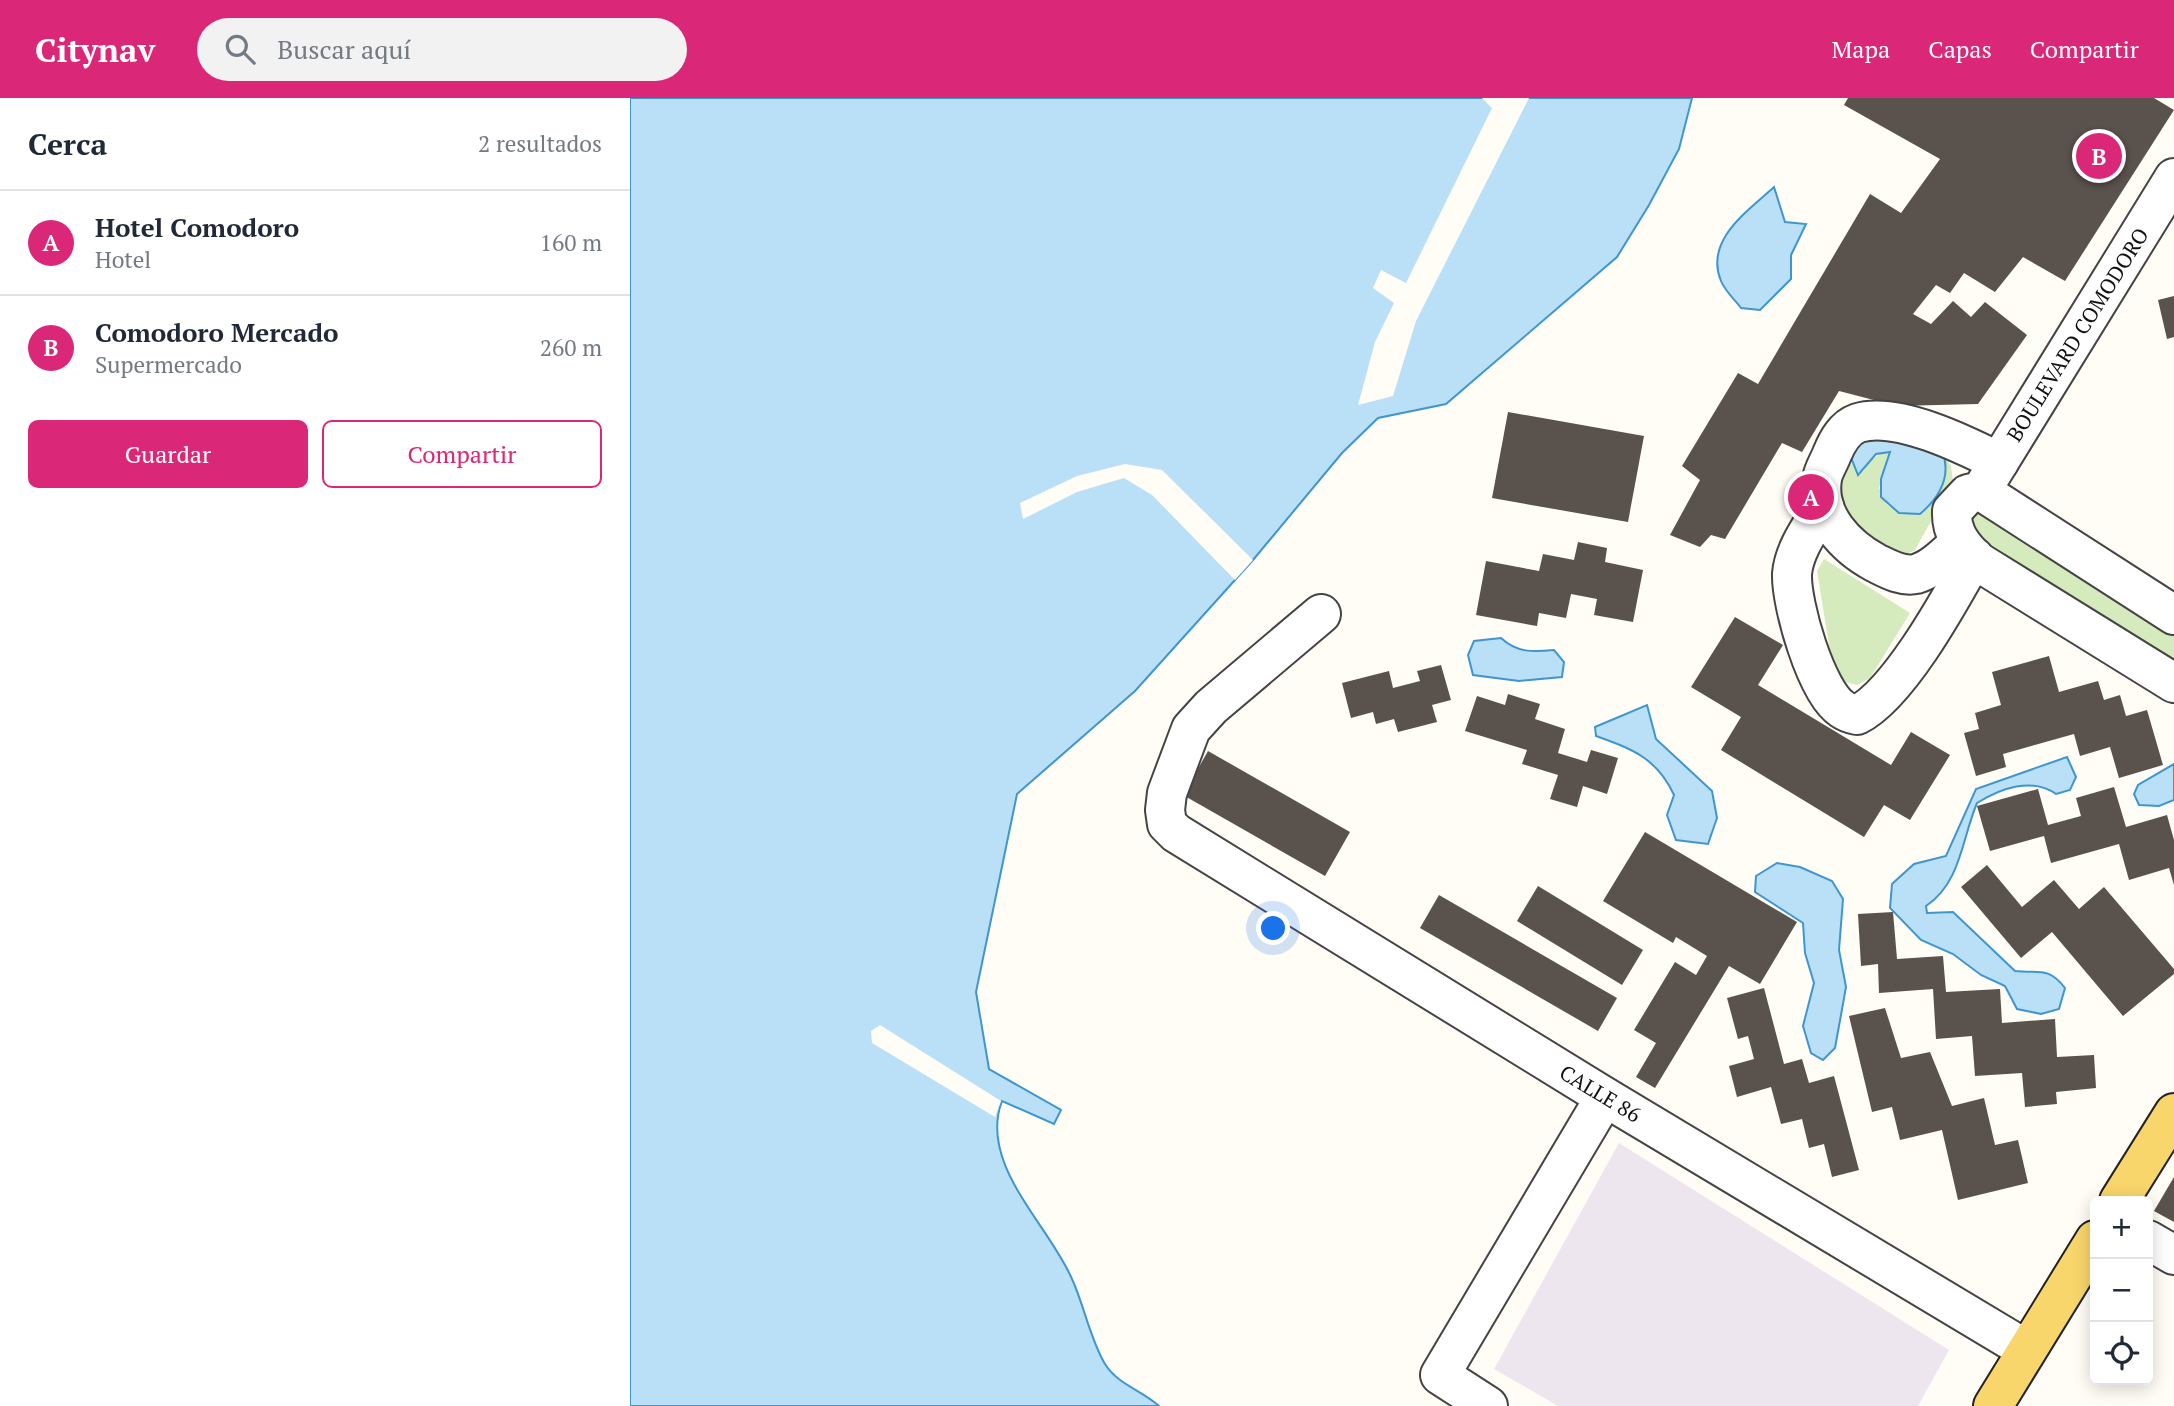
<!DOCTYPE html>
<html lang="es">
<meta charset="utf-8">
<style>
body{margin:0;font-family:"PT Serif",serif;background:#f2f2f3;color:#1f2937}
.controls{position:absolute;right:21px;bottom:21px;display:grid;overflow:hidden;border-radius:10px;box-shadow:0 4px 18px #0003}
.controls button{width:63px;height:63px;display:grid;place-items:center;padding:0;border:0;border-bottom:2px solid #e0e1e3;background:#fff;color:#1f2937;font:35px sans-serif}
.you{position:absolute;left:644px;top:831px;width:24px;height:24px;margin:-18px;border:5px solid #fff;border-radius:50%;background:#1a73e8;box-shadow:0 0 0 10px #1a73e833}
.badge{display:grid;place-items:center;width:46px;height:46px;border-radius:50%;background:#db2777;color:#fff;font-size:23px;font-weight:700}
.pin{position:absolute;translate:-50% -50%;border:4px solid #fff;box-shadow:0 2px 7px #0006}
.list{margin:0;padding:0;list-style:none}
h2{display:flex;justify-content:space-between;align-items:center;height:91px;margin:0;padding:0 28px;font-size:30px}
h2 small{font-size:23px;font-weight:400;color:#747a83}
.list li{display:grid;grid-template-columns:46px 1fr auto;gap:21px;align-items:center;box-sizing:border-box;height:105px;padding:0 28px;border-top:2px solid #e0e1e3}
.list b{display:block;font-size:26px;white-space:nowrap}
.list p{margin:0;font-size:23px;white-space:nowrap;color:#747a83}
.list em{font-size:23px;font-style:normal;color:#747a83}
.actions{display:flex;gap:14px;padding:21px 28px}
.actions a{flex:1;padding:16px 0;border:2px solid #db2777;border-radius:10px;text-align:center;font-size:24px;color:#db2777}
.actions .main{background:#db2777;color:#fff}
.icon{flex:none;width:38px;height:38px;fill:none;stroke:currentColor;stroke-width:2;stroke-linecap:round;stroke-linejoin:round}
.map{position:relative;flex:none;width:1544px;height:1308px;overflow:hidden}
header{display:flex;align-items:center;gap:42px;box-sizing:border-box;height:98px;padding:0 35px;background:#db2777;color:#fff}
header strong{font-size:33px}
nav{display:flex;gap:38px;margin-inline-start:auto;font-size:24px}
.search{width:490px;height:63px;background:#f2f2f3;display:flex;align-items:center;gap:18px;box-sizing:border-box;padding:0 24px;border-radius:38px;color:#747a83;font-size:26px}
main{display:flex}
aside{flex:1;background:#fff}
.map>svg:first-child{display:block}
.industrial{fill:#eee6ef}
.green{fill:#d5ebbd}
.water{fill:#b9e0f7;stroke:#3f96cf;stroke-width:2}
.pier{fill:#fffdf5}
.building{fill:#5a524d}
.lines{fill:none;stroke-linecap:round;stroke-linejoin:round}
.minor-casing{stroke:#444;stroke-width:42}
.major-casing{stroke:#222;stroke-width:42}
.minor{stroke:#fff;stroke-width:38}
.major{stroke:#f9d66b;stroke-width:38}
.labels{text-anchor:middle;stroke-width:7;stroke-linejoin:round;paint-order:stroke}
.street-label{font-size:21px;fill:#111;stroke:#fff}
</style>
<header>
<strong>Citynav</strong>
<div class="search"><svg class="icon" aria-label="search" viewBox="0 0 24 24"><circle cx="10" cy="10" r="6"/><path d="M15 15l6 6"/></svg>Buscar aquí</div>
<nav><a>Mapa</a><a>Capas</a><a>Compartir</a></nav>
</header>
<main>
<aside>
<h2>Cerca<small>2 resultados</small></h2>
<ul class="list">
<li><span class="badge">A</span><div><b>Hotel Comodoro</b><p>Hotel</p></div><em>160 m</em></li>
<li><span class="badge">B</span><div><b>Comodoro Mercado</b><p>Supermercado</p></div><em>260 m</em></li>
</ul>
<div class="actions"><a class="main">Guardar</a><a>Compartir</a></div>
</aside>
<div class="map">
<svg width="1544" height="1308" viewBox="0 0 1544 1308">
<rect width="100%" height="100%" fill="#fffdf5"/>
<path class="industrial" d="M989,1045L1319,1252L1288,1308H928L864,1271Z"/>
<g class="green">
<path d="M1255,353L1260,354L1249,390L1258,408L1313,356L1321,368L1323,383L1285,452L1270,460L1242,448L1213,408L1206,384L1220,357L1233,374L1238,364Z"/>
<path d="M1341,399L1544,527V576L1351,459L1332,406Z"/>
<path d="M1194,461L1280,515L1240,580L1227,587L1214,584L1203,571L1187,473Z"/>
</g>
<g class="water">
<path d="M0,0H1062L1049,51L1019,107L987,159L816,306L748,320L712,355L623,462L505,593L387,696L346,894L359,971L431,1012L424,1026L372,1003C348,1066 419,1127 442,1181C454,1207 460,1241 475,1266C488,1287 512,1292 529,1308H0Z"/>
<path d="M1144,89L1155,124L1176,126L1161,157V181L1130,212L1111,210C1105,202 1095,193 1091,183C1074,142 1118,113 1144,89Z"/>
<path d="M1237,333L1312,352C1322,378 1310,399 1290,416L1269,415L1251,399V381L1260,354L1246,356L1228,377L1220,357Z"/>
<path d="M871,540C887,555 903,554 924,552L934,564L932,579L889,583L843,577L838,557L844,543Z"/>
<path d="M1017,607L1026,641L1082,693L1087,720L1078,746L1046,742L1037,717L1044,697C1027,660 1002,651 966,638L965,629Z"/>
<path d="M1437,659L1446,679L1440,692L1426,696C1402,679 1371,690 1347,705C1332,740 1331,785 1296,808L1297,815L1323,814L1385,873C1409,876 1418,868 1435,890L1429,911L1411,916L1387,911L1375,888L1351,877L1323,856L1291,842L1260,810L1262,786L1284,766L1316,758L1346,691Z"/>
<path d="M1544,666V702L1529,708L1509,707L1504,696L1508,687Z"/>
<path d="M1147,765L1170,769L1202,783L1213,801L1209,852L1216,889L1205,950L1193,962L1181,955L1173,928L1184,885L1175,855L1173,825L1125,794L1126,778Z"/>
</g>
<g class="pier">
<path d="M852,0H899L786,223L763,298L728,307L745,244L764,205L743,190L751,172L776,185L862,10Z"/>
<path d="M495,366L532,372L623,462L605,482L522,397L494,380L447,394L393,421L390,405L447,378Z"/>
<path d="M250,927L371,1003L365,1019L242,945L241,933Z"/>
</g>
<g class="building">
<path d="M1218,0H1524L1544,12L1435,183L1393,159L1365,194L1334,175L1320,195L1306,187L1283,216L1301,226L1323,203L1341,219L1355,204L1397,237L1348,306L1267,308L1209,293L1172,354L1152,345L1095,441L1081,437L1070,449L1040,437L1070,382L1052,368L1108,275L1128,286L1240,96L1271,115L1310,61L1214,7Z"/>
<path d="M1544,198V239L1537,241L1528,202Z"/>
<path d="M878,314L1014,338L998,424L862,400Z"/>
<path d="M948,444L977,450L975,464L1013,472L1003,524L964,517L967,501L941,496L936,520L909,515L907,528L846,517L856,463L909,473L913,456L944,462Z"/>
<path d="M1105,519L1153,547L1128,587L1261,667L1281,634L1320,657L1280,722L1254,707L1234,739L1091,652L1111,619L1061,589Z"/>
<path d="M1419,558L1429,594L1468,583L1474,602L1490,597L1496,618L1517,612L1533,667L1489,680L1480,649L1450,658L1444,636L1373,656L1376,669L1346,678L1334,635L1349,631L1345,615L1371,607L1362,574Z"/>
<path d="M811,567L821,602L802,607L807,624L768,634L764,621L746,626L743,614L721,620L712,585L759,573L763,590L790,583L787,573Z"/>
<path d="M878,596L910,606L905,621L935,631L928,655L957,664L961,652L988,660L977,696L953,688L947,709L920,701L928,677L892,666L897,652L835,633L847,598L875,607Z"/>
<path d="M578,653L720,734L695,778L553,697Z"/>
<path d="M1484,689L1496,729L1537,717L1544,742V787L1539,770L1499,782L1489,746L1421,765L1414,738L1360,753L1347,708L1408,691L1418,727L1451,718L1446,700Z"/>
<path d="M1015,734L1167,824L1130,886L1099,868L1025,990L1006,979L1026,945L1004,932L1045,864L1066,877L1077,858L1046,839L1043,845L973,803Z"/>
<path d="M1357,767L1392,809L1424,782L1449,811L1474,789L1544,871V876L1493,918L1422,834L1391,860L1331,789Z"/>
<path d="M908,788L1013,852L992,887L887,823Z"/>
<path d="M809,797L987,900L968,933L790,830Z"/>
<path d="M1263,814L1267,861L1313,858L1316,894L1370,891L1372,925L1425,921L1427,959L1464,957L1466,990L1426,994L1427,1006L1395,1009L1392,975L1345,978L1342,938L1306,941L1303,891L1249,895L1248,866L1231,868L1228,816Z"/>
<path d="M1134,890L1154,966L1172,961L1179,985L1204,978L1229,1072L1202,1079L1194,1046L1179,1050L1172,1021L1151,1026L1141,989L1107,999L1099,968L1124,961L1118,938L1108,941L1097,900Z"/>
<path d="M1255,910L1271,960L1300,954L1322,1008L1354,1000L1365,1047L1388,1042L1398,1085L1328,1102L1312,1032L1270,1042L1262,1009L1242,1014L1219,918Z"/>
<path d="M1544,1079V1124L1524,1113Z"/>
</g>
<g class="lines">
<g class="minor-casing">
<g id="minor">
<path d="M1356,385L1544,80"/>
<path d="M1194,408C1182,428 1164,451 1162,476C1161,506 1186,594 1212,611C1216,614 1222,616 1227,617C1269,596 1320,502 1344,459"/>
<path d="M1329,445C1317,456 1303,471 1286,476C1272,479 1258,471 1246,465C1216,449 1186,418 1192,381C1193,373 1199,364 1202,356C1207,344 1214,330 1228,325C1267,313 1335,347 1369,364"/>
<path d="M691,516L581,609L561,631L537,695L535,712L537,726L546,735L975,999L1397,1252"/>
<path d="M1544,517L1351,393L1338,396L1322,413C1321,435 1332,448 1347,463L1544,585"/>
<path d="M1518,1142L1544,1157"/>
<path d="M858,1308L810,1277L975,999"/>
</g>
</g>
<g class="major-casing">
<g id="major">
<path d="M1489,1103L1544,1015"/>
<path d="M1363,1308L1465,1142"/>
</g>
</g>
<use href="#minor" class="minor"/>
<use href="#major" class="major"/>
</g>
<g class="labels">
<g class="street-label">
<text transform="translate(1448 237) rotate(-58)" y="7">BOULEVARD COMODORO</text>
<text transform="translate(970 996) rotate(31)" y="7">CALLE 86</text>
</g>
</g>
</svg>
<div class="controls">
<button>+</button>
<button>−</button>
<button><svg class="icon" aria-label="locate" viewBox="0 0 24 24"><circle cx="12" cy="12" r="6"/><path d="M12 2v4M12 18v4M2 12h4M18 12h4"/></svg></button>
</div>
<div class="you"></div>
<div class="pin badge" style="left:1181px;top:399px">A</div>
<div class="pin badge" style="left:1469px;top:58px">B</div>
</div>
</main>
